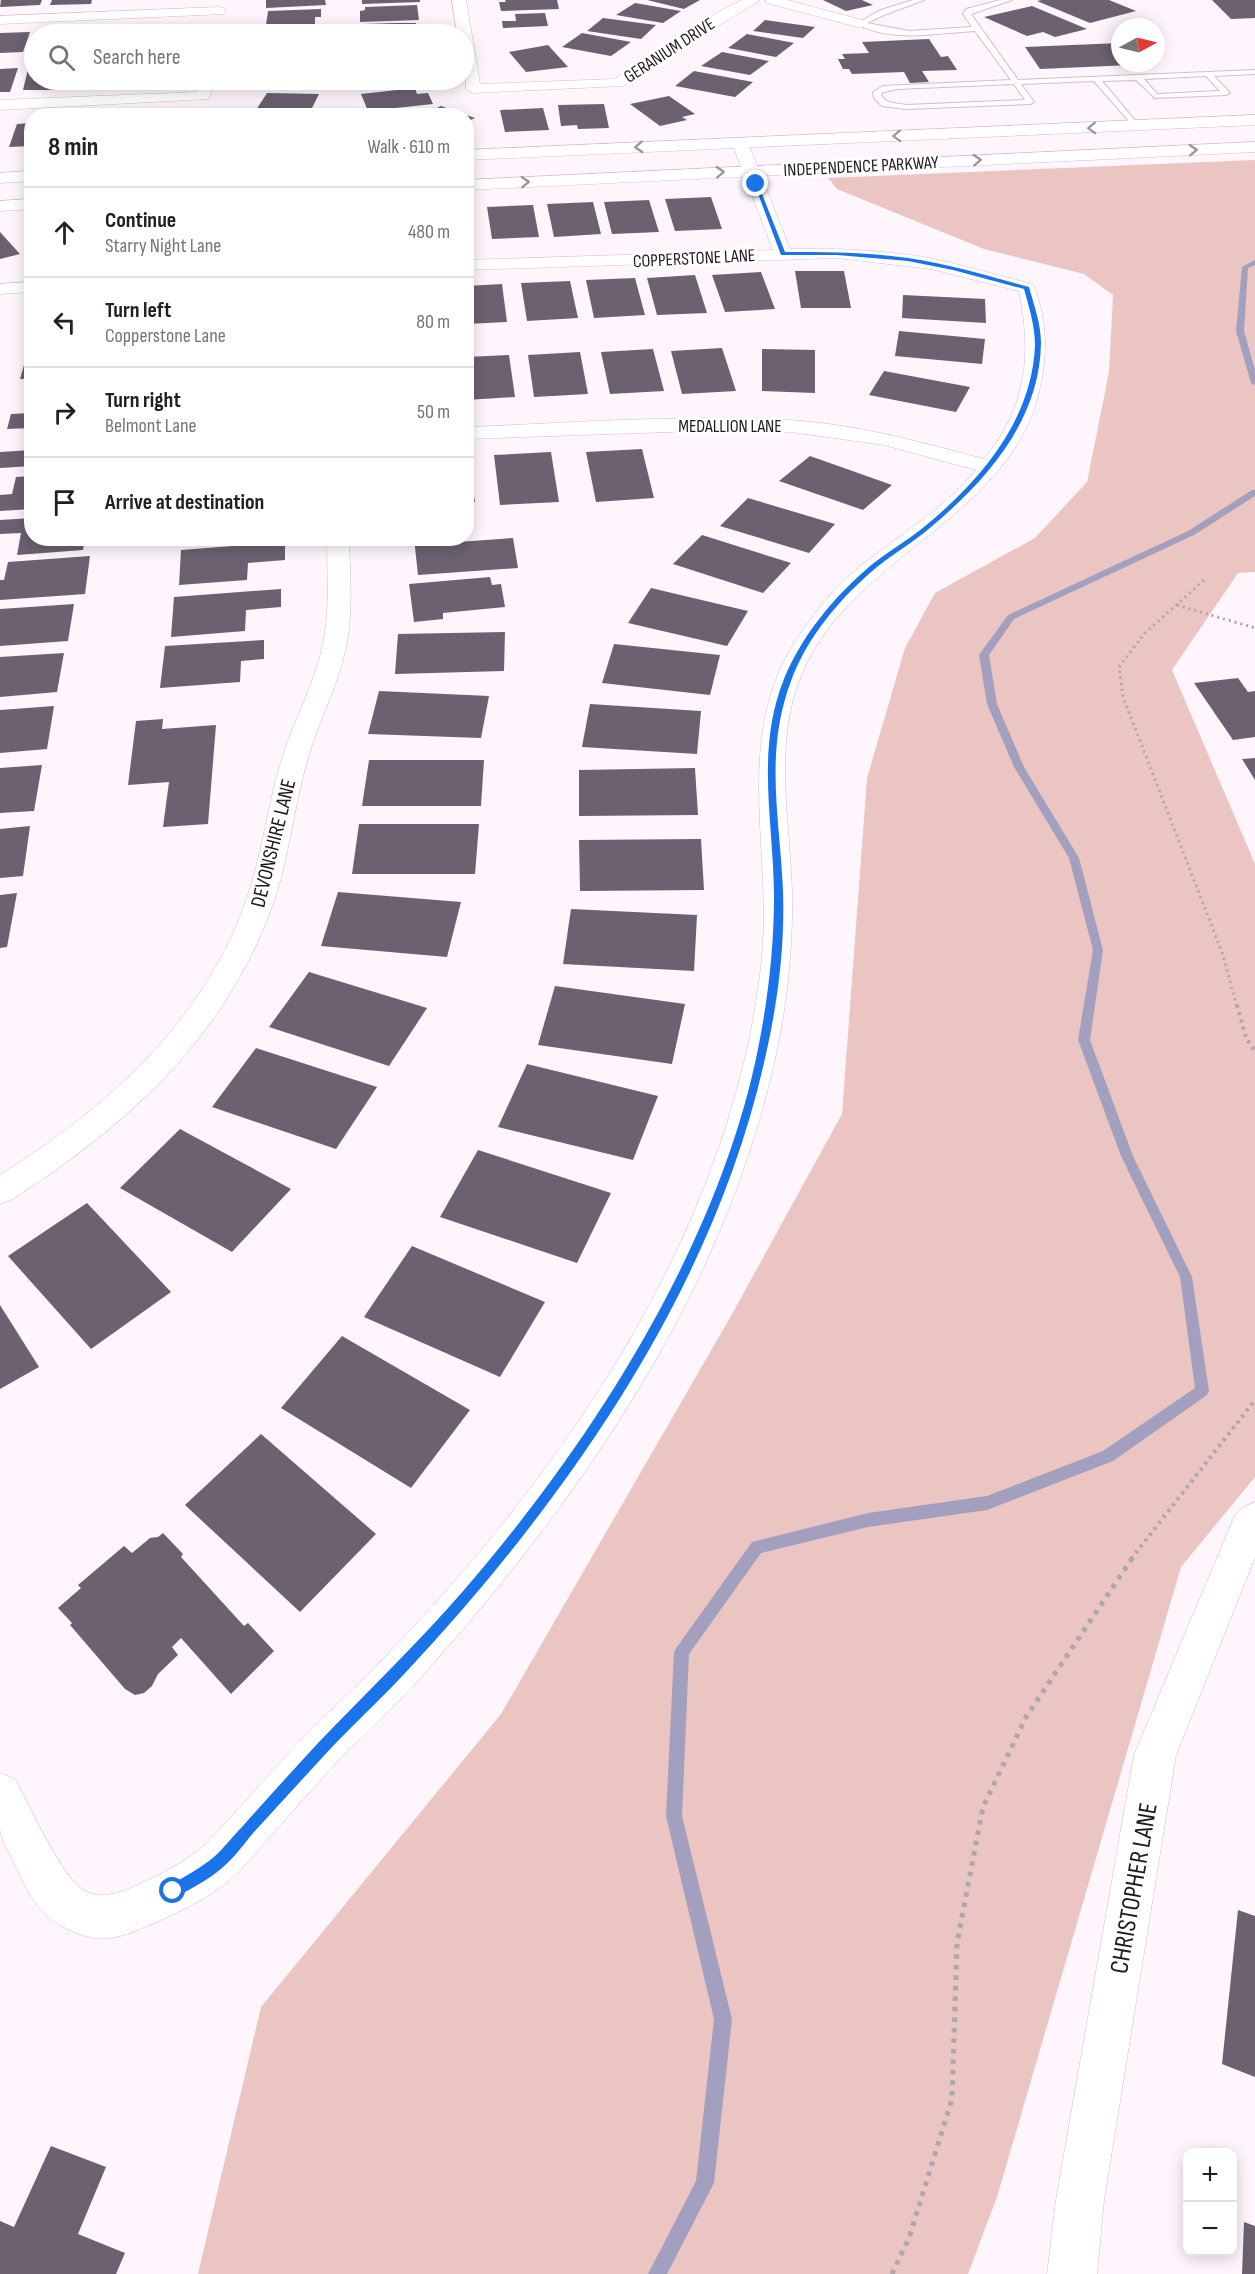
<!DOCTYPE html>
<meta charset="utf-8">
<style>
body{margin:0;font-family:"Sofia Sans Condensed",sans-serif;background:#f6f6f6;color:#202124}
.controls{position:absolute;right:18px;bottom:18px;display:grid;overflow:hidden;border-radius:12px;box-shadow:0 3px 15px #0003}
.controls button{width:54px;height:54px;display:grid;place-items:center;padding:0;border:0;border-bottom:2px solid #e0e0e0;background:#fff;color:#202124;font:30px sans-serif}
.compass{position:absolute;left:1111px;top:18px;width:54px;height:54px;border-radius:50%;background:#fff;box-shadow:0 3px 15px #0003;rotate:83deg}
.stop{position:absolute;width:18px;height:18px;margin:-14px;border:4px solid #1a73e8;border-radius:50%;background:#fff}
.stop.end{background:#1a73e8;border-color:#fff;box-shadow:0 2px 6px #0008}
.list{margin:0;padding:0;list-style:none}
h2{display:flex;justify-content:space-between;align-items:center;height:78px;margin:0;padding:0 24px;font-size:26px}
h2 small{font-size:20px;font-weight:400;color:#757577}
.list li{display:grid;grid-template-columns:39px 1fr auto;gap:18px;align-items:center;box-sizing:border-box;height:90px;padding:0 24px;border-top:2px solid #e0e0e0}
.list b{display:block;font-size:22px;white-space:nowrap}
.list p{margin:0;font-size:20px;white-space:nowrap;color:#757577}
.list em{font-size:20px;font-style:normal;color:#757577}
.icon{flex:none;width:33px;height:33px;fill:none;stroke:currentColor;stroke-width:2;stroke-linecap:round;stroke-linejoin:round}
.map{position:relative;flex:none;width:1255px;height:2274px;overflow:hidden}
.search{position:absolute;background:#fff;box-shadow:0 3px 15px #0003;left:24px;top:24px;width:450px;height:66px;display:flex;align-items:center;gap:15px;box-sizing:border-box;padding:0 21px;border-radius:33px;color:#757577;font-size:22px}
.panel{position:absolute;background:#fff;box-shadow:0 3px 15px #0003;left:24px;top:108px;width:450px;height:438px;border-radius:24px}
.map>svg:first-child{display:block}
.green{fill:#eac5c2}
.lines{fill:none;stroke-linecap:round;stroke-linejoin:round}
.stream{fill:#a2a0be;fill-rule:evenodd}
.building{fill:#6b6171}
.lane-casing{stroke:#d2becc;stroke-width:2}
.street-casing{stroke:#d2becc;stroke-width:1}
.secondary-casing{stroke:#d2becc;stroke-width:1}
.path-far2{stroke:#ada6ab;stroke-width:3;stroke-dasharray:2 4;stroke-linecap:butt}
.path-far1{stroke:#ada6ab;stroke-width:4;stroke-dasharray:3 4.5;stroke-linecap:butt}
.path{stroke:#ada6ab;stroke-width:5;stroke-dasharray:4.5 6;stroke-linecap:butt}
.lane{fill:#fff;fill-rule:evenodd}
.street{fill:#fff;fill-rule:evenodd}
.secondary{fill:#fff;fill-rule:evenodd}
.oneway{stroke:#9a9799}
.route{fill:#1a73e8}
.labels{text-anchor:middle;stroke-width:6;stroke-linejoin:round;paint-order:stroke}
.far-street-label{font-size:18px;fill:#1f181d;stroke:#fff}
.street-label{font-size:21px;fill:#1f181d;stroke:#fff}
.near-street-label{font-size:26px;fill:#1f181d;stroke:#fff}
</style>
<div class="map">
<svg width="1255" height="2274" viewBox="0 0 1255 2274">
<rect width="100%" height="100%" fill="#fef6fc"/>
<path class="green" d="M1255,160V572L1238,573L1172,670L1255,864V1477L1181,1567L997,2197L968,2274H198L261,2007L501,1714L731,1316L842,1114L867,778L905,648L935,593L1035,538L1087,482L1109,372L1113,295L1084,274L984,249L837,189L828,178Z"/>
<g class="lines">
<g class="stream">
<path d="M1255,260V265L1248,268L1244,331L1255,370V385L1251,383L1236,331L1242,267Z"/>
<path d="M1252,490H1255V496L1194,535L1014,619L989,655L997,704L1024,767L1079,858L1103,950L1090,1040L1133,1156L1192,1277L1209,1391L1207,1395L1113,1461L987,1510L868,1527L761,1553L689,1654L682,1816L732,2019L714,2183L667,2274H648L696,2181L714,2019L666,1816L674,1652L677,1647L752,1542L868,1513L987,1496L1103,1451L1195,1388L1180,1277L1121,1156L1078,1040L1093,950L1069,858L1014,767L987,704L979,655L1008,615L1188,531Z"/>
</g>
</g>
<g class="building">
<path d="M1,0H42L40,5L0,7Z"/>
<path d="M52,0H92L91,4L50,5Z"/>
<path d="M266,0H325L326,5L266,8Z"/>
<path d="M362,0H420V2L362,4Z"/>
<path d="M505,0H557L559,9L501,11L499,2H506Z"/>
<path d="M647,0H700L684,9Z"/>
<path d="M823,0H862L873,5L846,11Z"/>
<path d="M1042,0H1109L1136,11L1090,23L1037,1Z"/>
<path d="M1212,0H1255V18L1231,19Z"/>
<path d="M635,3L681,11L663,23L616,15Z"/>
<path d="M417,5L419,20L360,22V11L365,10V7Z"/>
<path d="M1032,6L1087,29L1055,37L1043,32L1027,36L984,17Z"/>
<path d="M321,9V17H315V24L266,25L268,11Z"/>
<path d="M545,13L548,26L503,28L502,21H516L515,14Z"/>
<path d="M603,18L656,25L641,39L587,31Z"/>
<path d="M765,20L815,27L803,38L753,31Z"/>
<path d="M396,23H416V28L423,27V34H363V24Z"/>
<path d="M187,26V34H144L145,28Z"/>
<path d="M322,26V34H271V28Z"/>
<path d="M136,28L135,34H92L94,30Z"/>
<path d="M82,30L81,34H38V33Z"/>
<path d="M30,32L23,52L0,53V33Z"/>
<path d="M582,33L631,42L611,56L562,47Z"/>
<path d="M747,34L794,43L776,57L728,48Z"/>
<path d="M929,39L941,57L948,56L957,70L922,71L929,82L910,83L904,72L852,74L849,69H843L838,59H845L842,54L869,53L862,42Z"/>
<path d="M1120,43V63H1129L1131,65L1040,69L1025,47Z"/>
<path d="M548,45L568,67L526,72L509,52Z"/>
<path d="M722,52L769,61L750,75L701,66Z"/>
<path d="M18,68L10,92H0V69Z"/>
<path d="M34,68V80H70L67,90H23L28,69Z"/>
<path d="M694,71L753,82L735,97L675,86Z"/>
<path d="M80,80H124L122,85L94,86L95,85H78Z"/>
<path d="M135,80H179L178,85L134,87Z"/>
<path d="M264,80H317V81L264,83Z"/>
<path d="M415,88L417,94L428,93L433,104L368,111L361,94Z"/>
<path d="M267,93L319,94L310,112L256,110Z"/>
<path d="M669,96L695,114L682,117L687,120L660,126L630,104Z"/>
<path d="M604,104L609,128L578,129L577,125L561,126L558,105Z"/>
<path d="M441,106L466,115L475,118L466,122V116H420Z"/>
<path d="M543,108L549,130L505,132L500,110Z"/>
<path d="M32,123V146L9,147L17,124Z"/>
<path d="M711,197L722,229L675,231L665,199Z"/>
<path d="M649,200L659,232L612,234L604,202Z"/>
<path d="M593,202L601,234L554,237L547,204Z"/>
<path d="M533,205L539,237L492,239L487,207Z"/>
<path d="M466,208H469L473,240L466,241Z"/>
<path d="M0,232L20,254L0,259Z"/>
<path d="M795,271H844L851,308H801Z"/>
<path d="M761,272L775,309L725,312L712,275Z"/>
<path d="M695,275L707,313L657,315L647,278Z"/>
<path d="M635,278L645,315L594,318L586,280Z"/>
<path d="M570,281L578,318L527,321L521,283Z"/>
<path d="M502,284L507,322L466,324V286Z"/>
<path d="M903,295L985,299L986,323L902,318Z"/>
<path d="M899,331L985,339L982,364L895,356Z"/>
<path d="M722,348L736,391L682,394L671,351Z"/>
<path d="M653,349L664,391L610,394L601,352Z"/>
<path d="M762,349L815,350V393L762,391Z"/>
<path d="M580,352L588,394L534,397L528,355Z"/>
<path d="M509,355L515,397L466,400V357Z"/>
<path d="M24,365H32V379H20Z"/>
<path d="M884,371L970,387L956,412L869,395Z"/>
<path d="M32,413V428L7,429L11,414Z"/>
<path d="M642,449L654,498L596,502L586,452Z"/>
<path d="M32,450V466L0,468V452Z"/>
<path d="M551,452L559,502L500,505L494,455Z"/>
<path d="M810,456L892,485L863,510L779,481Z"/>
<path d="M469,466L475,502L466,503V467Z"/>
<path d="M32,476V509L0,511V495L12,494L16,477Z"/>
<path d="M748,498L835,524L809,553L720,526Z"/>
<path d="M32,518V538H85L83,550L17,555L21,533L0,534V520Z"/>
<path d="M702,535L791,563L763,593L673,564Z"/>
<path d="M414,538H444V543L513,538L518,568L418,575Z"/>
<path d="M285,542V560L248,563L247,580L179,585L181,550Z"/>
<path d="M90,556L85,594L0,600V580H4L8,562Z"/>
<path d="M490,577L492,585L501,584L505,607L443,613V619L414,622L409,584Z"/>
<path d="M651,588L748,611L727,646L628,623Z"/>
<path d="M281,589V607L246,610L245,631L171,637L174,597Z"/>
<path d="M74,604L68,641L0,646V609Z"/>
<path d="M505,632L504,671L395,674L398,634Z"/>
<path d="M264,640V659L241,661L240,682L160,688L165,646Z"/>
<path d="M614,644L720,655L710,695L602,683Z"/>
<path d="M64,653L57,692L0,697V657Z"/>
<path d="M1238,678L1248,692L1255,691V737L1233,740L1194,683Z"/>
<path d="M379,691L489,696L481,738L368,734Z"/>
<path d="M590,704L701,711L697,754L582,747Z"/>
<path d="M54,706L47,749L0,753V710Z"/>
<path d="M163,719L162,729L216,725L208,824L163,827L169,782L128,785L136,721Z"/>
<path d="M1255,758V780L1242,759Z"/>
<path d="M369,760H484L481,806H362Z"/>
<path d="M42,765L34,811L0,813V768Z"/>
<path d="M695,768L698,815L579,816V770Z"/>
<path d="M359,824H479L475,874H352Z"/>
<path d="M30,826L23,876L0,878V829Z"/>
<path d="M701,839L704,890L580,891L579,840Z"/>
<path d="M338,892L461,902L447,957L321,946Z"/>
<path d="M17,893L7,947L0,948V895Z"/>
<path d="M571,909L697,915L694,971L563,964Z"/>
<path d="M309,972L427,1008L389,1066L269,1027Z"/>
<path d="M555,986L685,1004L672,1064L538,1045Z"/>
<path d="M256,1048L377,1087L336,1149L212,1107Z"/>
<path d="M527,1064L658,1096L633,1160L498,1127Z"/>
<path d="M180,1129L291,1189L232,1252L120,1188Z"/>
<path d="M478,1150L611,1193L577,1263L440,1217Z"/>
<path d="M87,1203L171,1292L91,1349L8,1256Z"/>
<path d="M412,1246L545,1302L500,1377L364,1317Z"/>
<path d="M0,1305L39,1367L0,1389Z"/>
<path d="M342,1336L470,1410L411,1488L281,1408Z"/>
<path d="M261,1434L376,1534L300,1612L185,1505Z"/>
<path d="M163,1533L183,1554L181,1557L244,1626L248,1623L274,1651L231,1694L181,1638L172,1647L178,1655L158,1674L152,1686L144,1693L135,1695L125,1689L70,1625L72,1623L58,1608L81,1588L78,1585L124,1546L132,1553L150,1538L158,1537Z"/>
<path d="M1238,1910L1255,1916V2077L1222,2064Z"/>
<path d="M51,2146L106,2167L78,2234L125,2253L116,2274H0V2221L14,2227Z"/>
<path d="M1244,2222L1255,2226V2274H1242Z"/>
</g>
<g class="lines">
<g class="lane-casing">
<path id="lane" d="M913,0H924L884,15L867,23L909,31L972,27L963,14L966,9L1000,0H1012L971,14L1018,80L1255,70V74L1214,76L1230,93L1226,95L1155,98L1136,80L1102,81L1138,124V128H1135L1094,81L1021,84L1034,102L1030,104L906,109L882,106L874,98L873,92L883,86L1011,80L975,31C939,33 890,43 857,24L878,11ZM1206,76L1220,91L1157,94L1144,79ZM1014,84L1025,100L906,105C897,103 883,104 881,93L897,89Z"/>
</g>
<g class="street-casing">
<g id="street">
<path d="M452,0H466L480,84L615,79L722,10L742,0H760L623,86L473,93L466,89L464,34H457Z"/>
<path d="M765,0H787L866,21L868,24L861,28L767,3Z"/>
<path d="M219,7L224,8L226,11L224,14L0,24V16Z"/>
<path d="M200,80H214L209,99L0,110V100L197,92Z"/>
<path d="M740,138L748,143L790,249C837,248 883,250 929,258C964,265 999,276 1033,284C1046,316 1048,349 1041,383C1016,517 855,552 803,671C772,742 790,818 792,892C793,949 787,1005 775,1059C723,1294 580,1500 422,1676C395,1707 364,1734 335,1764C313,1788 290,1814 268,1839C255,1853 244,1868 230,1880C207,1899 179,1912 152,1924C138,1929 124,1937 109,1938C98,1940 87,1937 77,1933C38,1918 29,1895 13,1860C8,1850 1,1840 0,1829C0,1811 0,1791 0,1773L15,1779C30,1805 61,1878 85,1891C103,1901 125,1891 142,1883C165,1872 189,1860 208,1842C242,1806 274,1768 308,1733C335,1705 364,1680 390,1652C520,1516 637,1359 706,1183C735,1107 757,1026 763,944C769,846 738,742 789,652C805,624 826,597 850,575C891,539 941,513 976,470L884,445L791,432L728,430L466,439V427C573,423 682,414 789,420C856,424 920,442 984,459C1027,407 1032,355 1019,291L931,269L837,258L466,270V260L773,250L732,143Z"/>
<path d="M32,282V292L0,294V284Z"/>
<path d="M327,538H349C350,577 354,618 344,656C335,691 318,723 308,758C293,809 289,863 270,912C221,1042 125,1127 11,1200L0,1204V1175C108,1107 207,1019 248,895C263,850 268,803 282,758C293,723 311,691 320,656C331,618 327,578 327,538Z"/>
<path d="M1255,1502V1557L1176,1755L1104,2200L1097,2274H1047L1056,2200L1134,1755L1235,1515L1242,1508Z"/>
</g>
</g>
<g class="secondary-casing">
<g id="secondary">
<path d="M1255,115V125L466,160V150Z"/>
<path d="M1255,142V152L466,190V180Z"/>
<path d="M32,171V181L0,183V173Z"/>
<path d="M32,199V209L0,211V201Z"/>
</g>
</g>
<g class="path-far2">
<path d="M1204,580L1145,633L1119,667L1123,697L1223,955L1237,1007"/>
<path d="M1177,605L1255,628"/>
</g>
<g class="path-far1">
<path d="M1237,1005L1246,1038L1255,1051"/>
<path d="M1131,1559L1255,1400"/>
</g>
<path class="path" d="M892,2274L909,2238L952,2099L957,1943L983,1807L1026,1717L1133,1557"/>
<use href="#lane" class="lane"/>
<use href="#street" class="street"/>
<use href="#secondary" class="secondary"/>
</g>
<defs><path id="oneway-chevron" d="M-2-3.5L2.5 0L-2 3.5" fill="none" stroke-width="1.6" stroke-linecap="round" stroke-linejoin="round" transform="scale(1.5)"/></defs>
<g class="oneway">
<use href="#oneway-chevron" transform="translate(1092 128) rotate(178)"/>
<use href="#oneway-chevron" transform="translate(897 136) rotate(178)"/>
<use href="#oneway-chevron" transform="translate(639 147) rotate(177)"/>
<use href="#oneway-chevron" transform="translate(1193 150) rotate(-3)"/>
<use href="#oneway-chevron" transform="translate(977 160) rotate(-3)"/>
<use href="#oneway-chevron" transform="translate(720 172) rotate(-3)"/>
<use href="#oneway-chevron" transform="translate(525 182) rotate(-3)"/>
</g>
<path class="route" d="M754,183L758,184L785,252C826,252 867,252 908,258C949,264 989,276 1029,287C1034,305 1041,324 1041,343C1040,420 987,480 931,527C914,542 894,553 877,567C841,597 807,637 791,681C764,753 780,818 783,891C785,945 778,1001 766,1054C715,1289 568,1498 407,1671C383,1697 357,1721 332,1747C306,1775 280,1804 254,1832C244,1844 234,1858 222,1868C208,1880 189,1890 173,1898L168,1896L166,1891L168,1887C181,1878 196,1871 209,1861C221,1852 231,1838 242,1827C267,1799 293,1770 319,1742C368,1691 418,1643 464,1590C593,1441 719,1244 758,1049C768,999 774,948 774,897C774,823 755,751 784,679C802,635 834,597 870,566C887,552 907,541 924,527C980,481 1032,421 1035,345C1035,326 1029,307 1024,289L953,270L908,261L837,255H781Z"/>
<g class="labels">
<g class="far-street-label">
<text transform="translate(669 50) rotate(-33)" y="6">GERANIUM DRIVE</text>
<text transform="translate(861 166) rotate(-3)" y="6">INDEPENDENCE PARKWAY</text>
<text transform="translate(694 258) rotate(-3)" y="6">COPPERSTONE LANE</text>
<text x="730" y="432">MEDALLION LANE</text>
</g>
<g class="street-label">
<text transform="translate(273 843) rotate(-76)" y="7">DEVONSHIRE LANE</text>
</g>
<g class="near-street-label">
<text transform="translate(1133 1888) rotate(-80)" y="9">CHRISTOPHER LANE</text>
</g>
</g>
</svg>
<div class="controls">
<button>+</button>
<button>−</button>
</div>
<svg class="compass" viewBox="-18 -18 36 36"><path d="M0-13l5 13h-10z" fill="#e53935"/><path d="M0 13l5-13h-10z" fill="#757577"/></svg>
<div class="stop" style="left:173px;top:1891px"></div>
<div class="stop end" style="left:756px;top:184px"></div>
<div class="search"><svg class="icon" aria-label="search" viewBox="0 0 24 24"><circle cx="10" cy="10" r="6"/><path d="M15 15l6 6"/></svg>Search here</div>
<section class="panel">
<h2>8 min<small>Walk · 610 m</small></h2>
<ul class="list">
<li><svg class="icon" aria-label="ahead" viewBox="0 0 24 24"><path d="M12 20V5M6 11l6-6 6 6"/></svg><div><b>Continue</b><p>Starry Night Lane</p></div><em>480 m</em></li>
<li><svg class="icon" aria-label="left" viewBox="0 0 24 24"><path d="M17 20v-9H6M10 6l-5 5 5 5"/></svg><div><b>Turn left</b><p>Copperstone Lane</p></div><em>80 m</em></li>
<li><svg class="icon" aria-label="right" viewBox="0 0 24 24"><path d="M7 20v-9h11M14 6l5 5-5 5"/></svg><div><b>Turn right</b><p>Belmont Lane</p></div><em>50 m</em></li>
<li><svg class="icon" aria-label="arrive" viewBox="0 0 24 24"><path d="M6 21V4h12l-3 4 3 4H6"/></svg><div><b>Arrive at destination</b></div></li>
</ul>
</section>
</div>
